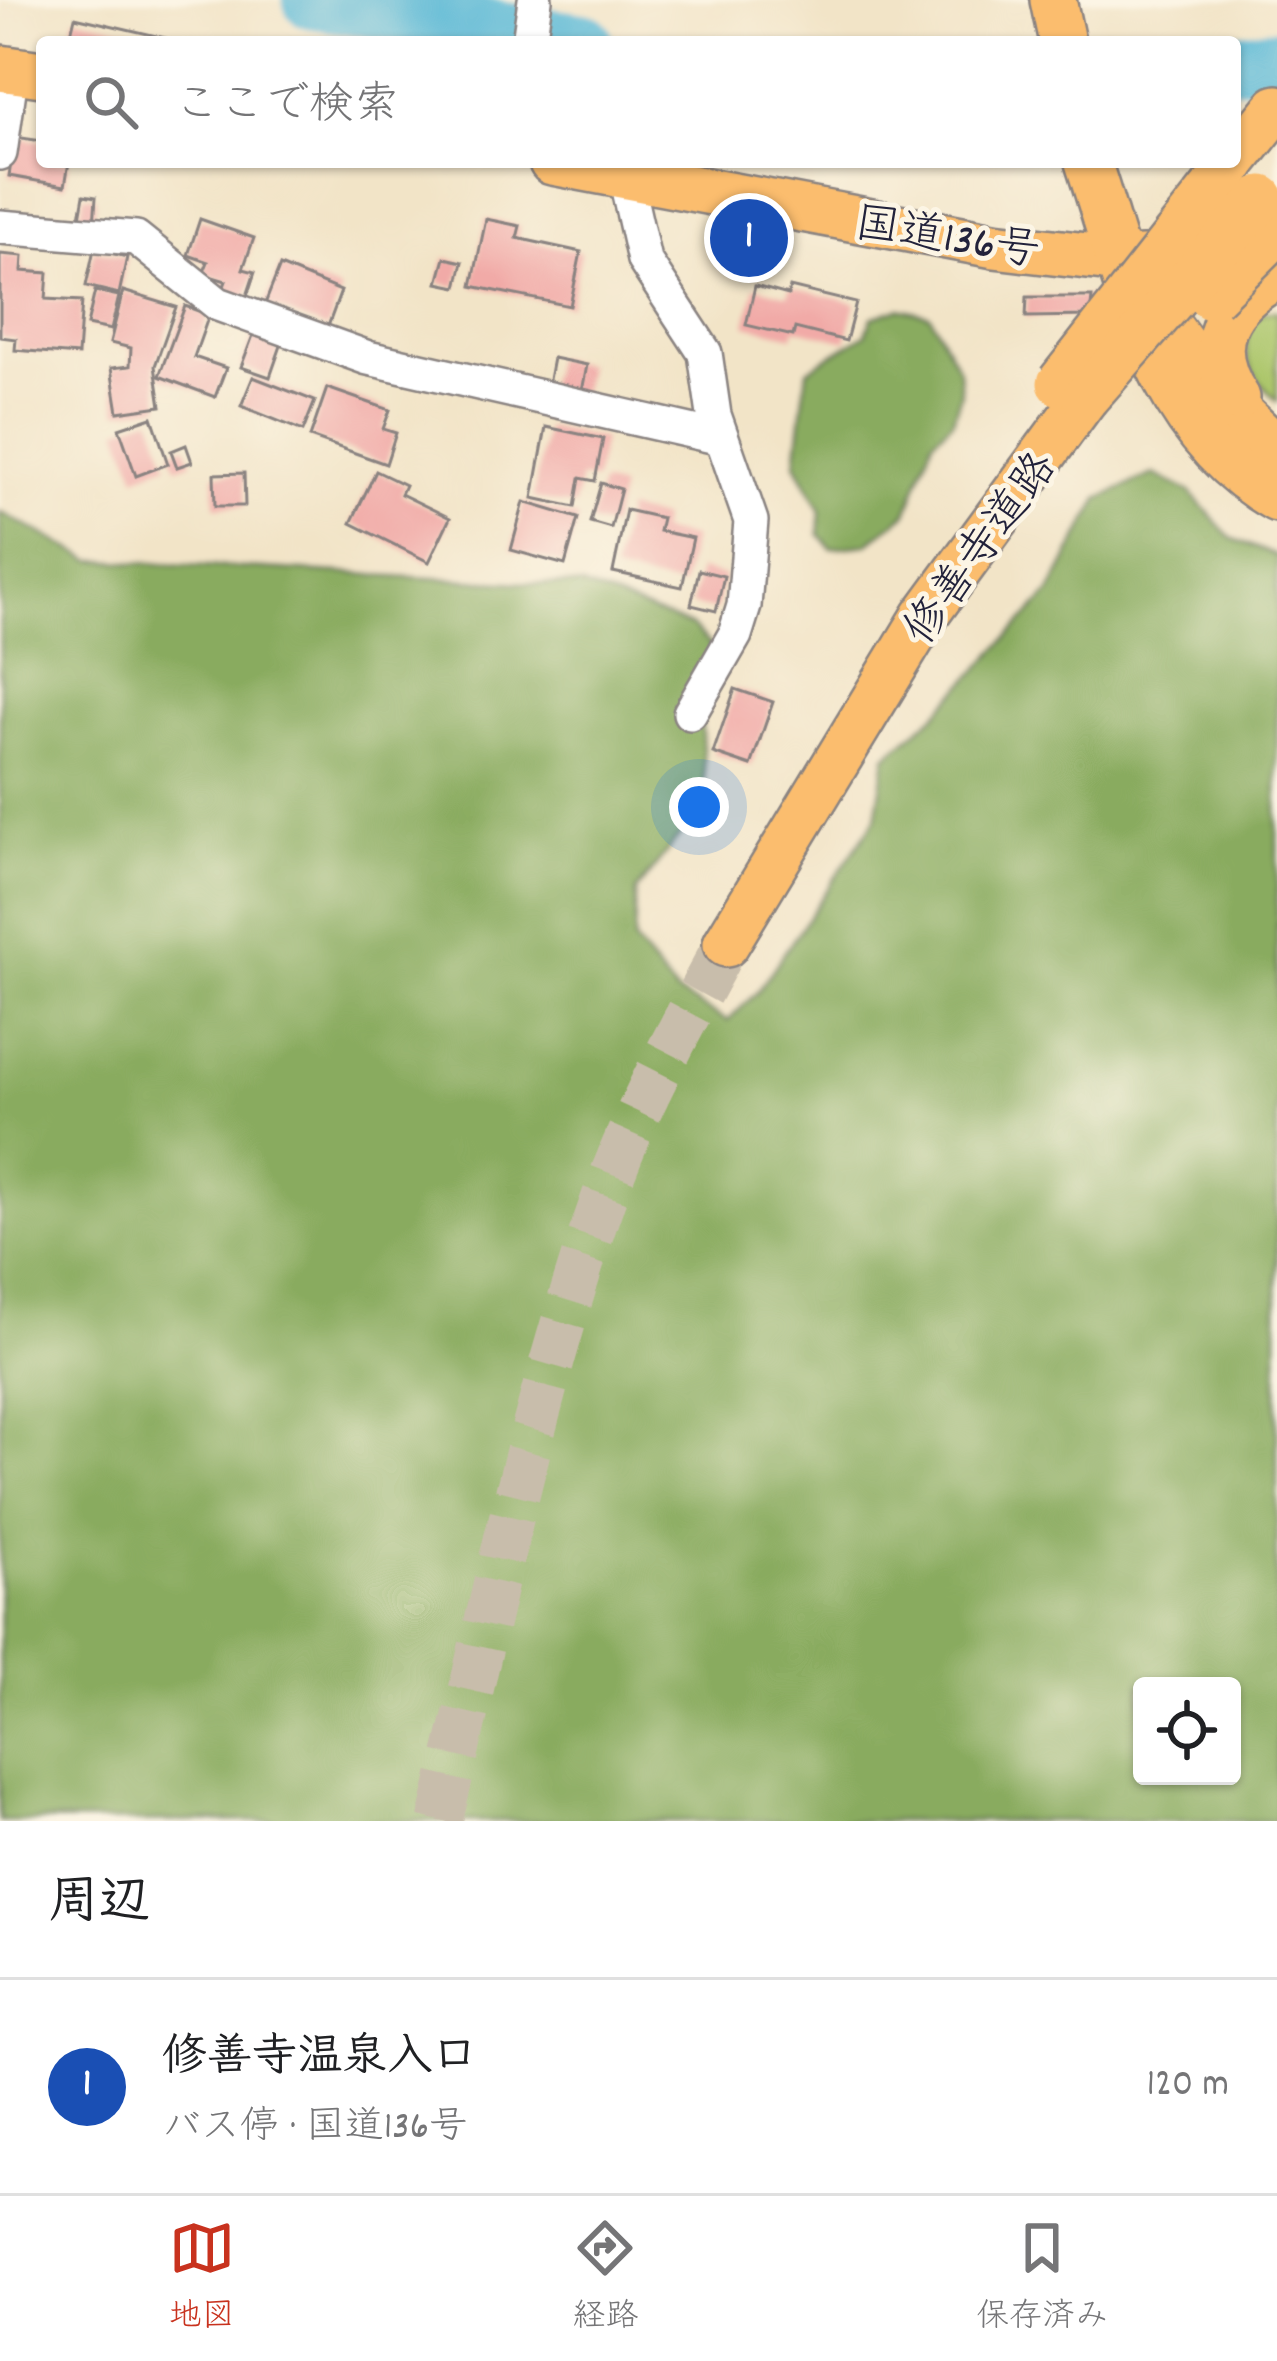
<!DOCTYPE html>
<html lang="ja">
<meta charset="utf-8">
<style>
body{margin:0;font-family:Dekko,"Klee One",sans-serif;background:#f2f2f2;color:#202124}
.controls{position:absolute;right:36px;bottom:36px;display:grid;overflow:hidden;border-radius:12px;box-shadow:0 3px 9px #0004}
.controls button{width:108px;height:108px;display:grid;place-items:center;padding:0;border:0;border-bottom:3px solid #e0e0e0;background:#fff;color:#202124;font:60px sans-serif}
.you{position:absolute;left:699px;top:807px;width:42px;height:42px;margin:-30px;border:9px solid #fff;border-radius:50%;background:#1a73e8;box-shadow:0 0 0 18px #1a73e833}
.badge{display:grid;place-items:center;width:78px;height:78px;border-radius:50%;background:#c8321e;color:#fff;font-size:39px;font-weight:700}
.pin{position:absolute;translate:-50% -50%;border:6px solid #fff;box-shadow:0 3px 12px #0006}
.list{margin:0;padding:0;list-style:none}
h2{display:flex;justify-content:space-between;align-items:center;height:156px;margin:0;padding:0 48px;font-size:51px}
h2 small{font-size:39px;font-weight:400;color:#757577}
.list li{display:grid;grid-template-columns:78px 1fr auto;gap:36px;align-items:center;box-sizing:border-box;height:216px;padding:0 48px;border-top:3px solid #e0e0e0}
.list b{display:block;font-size:45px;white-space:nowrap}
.list p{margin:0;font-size:39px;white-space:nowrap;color:#757577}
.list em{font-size:39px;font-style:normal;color:#757577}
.icon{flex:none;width:66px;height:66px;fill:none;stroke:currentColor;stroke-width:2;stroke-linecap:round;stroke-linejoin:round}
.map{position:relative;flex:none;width:1277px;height:1821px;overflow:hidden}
.search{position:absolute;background:#fff;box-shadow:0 3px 9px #0004;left:36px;right:36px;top:36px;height:132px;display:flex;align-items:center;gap:30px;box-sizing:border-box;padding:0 42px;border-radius:12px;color:#757577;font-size:45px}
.sheet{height:372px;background:#fff}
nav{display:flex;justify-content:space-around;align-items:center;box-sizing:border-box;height:168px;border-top:3px solid #e0e0e0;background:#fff;font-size:33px;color:#757577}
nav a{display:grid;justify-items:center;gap:6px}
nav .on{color:#c8321e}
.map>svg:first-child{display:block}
.green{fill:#acc66b;stroke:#677453;stroke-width:3}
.forest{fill:#89ab5f;stroke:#56664d;stroke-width:3;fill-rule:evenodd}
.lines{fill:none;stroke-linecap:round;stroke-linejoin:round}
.river{stroke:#58b8d6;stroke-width:57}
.building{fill:#f1aaa7}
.highway-tunnel{stroke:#c8bdab;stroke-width:45;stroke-dasharray:45 22;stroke-linecap:butt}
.minor-casing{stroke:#8a8381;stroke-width:38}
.highway-casing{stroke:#8a8381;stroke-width:50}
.minor{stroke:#fff;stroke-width:33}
.highway{stroke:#fbbd6e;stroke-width:45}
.highway-bridge-casing{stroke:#8a8381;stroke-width:50;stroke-linecap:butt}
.highway-bridge{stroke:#fbbd6e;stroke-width:45}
.labels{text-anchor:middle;stroke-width:10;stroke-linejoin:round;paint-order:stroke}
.street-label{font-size:45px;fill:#22223b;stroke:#fcf5e5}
</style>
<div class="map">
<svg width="1277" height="1821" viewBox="0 0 1277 1821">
<rect width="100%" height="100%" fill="#fcf5e5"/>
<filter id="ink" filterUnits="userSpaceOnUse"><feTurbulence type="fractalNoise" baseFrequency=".00833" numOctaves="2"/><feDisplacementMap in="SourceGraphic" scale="24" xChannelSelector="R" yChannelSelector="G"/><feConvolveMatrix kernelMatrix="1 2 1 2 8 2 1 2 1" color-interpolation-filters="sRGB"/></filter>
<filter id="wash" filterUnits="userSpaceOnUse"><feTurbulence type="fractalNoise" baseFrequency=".004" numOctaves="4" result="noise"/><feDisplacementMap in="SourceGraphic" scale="48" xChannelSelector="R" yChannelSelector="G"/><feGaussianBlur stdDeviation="2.7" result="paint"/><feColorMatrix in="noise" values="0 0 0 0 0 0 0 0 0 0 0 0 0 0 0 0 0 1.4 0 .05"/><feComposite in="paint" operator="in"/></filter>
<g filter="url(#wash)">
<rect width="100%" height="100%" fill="#f2e4c7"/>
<path class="green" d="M1277,310V401C1248,372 1233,347 1260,313Z"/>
<g class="forest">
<path d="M899,308L930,315L959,370L961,393L953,420L933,440L907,513L867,544L831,548L819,534L821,511L796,463L807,370L866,334L872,317Z"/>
<path d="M1154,474L1190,492L1231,538L1277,556V1821H0V512L92,560L582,586L691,626L713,648L700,699L706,802L636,891L634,942L676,993L728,1021L758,991L876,818L886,756L935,715L1050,593L1099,499ZM1142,1686H1232V1776H1142Z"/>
</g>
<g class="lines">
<g class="river">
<path d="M311,0L585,42"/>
<path d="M1235,62L1277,57"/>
</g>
</g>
<g id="blocks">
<g class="building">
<path d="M75,17L174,40L173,42H69Z"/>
<path d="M15,137L42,141V162H69L65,186L9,176Z"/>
<path d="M84,195L96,197L94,225L79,223Z"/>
<path d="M200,219L254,238L243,269L255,272L243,308L219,300L226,281L203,274L208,262L188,255Z"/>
<path d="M486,219L520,226L517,238L581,252L570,306L472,286Z"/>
<path d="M94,249L127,257L119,294L86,286Z"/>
<path d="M0,254L23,256L22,271L48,273L46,299L82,301L78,355L15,350L16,339L0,337Z"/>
<path d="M445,258L463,262L457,287L438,283Z"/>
<path d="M280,266L341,291L327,329L265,304Z"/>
<path d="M755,286L788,295L790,287L856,303L846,341L795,328L793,336L746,325Z"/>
<path d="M95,291L119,296L111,330L87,325Z"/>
<path d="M123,291L176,307L155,366L161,406L118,412L111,368L130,366L131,348L110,343Z"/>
<path d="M1027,297H1092L1090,316L1026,317Z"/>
<path d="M185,306L209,315L194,357L226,368L215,397L159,376Z"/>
<path d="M255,330L283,340L270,377L241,367Z"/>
<path d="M553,358L587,365L581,397L547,390Z"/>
<path d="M253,377L315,401L303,431L241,406Z"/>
<path d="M327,388L390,410L383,429L396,433L386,464L310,437Z"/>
<path d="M152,417L168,464L136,476L119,428Z"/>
<path d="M546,427L603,439L595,481L580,478L575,507L533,498Z"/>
<path d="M186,445L192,462L177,467L171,451Z"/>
<path d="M376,471L405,485L401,494L450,518L429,562L351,523Z"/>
<path d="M244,473L245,506H215L214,474Z"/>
<path d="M601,483L621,489L611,528L590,522Z"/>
<path d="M524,502L578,518L565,565L511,550Z"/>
<path d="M626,510L662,518L659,531L693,538L682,587L613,572Z"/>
<path d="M699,570L724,576L716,611L691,605Z"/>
<path d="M735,689L773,702L751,766L713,753Z"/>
</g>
</g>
</g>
<g filter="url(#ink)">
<use href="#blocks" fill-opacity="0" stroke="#8a8381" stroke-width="3"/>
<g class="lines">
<path class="highway-tunnel" d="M440,1821C491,1613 532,1399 604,1197C635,1109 682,1026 726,944"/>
<g class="minor-casing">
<g id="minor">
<path d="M529,42L535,0"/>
<path d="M0,153L12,69"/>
<path d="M625,176L644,260L705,353L714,415L751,521L744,606L735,635L690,713"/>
<path d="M0,227L136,238L218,304L368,358L721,438"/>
</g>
</g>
<g class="highway-casing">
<g id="highway">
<path d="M1053,0L1062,42"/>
<path d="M0,68L42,74"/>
<path d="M1235,160L1277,108"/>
<path d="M552,162L994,245L1121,260L1188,257"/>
<path d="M1088,162C1129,285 1155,431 1277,499"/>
<path d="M1151,302L1217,392L1277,449"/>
<path d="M1237,398C1202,345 1225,303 1277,276"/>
<path d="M726,944L925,616L1085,398"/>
</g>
</g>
<use href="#minor" class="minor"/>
<use href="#highway" class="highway"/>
<g class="highway-bridge-casing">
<g id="highway-bridge">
<path d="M1211,297L1277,232"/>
<path d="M1060,383L1234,162"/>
<path d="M1085,398L1262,198"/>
</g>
</g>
<use href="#highway-bridge" class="highway-bridge"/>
</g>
</g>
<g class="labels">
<g class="street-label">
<text transform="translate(948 234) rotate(9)" y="16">国道136号</text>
<text transform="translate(978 546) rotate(-54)" y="16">修善寺道路</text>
</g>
</g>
</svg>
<div class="controls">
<button><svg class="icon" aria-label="locate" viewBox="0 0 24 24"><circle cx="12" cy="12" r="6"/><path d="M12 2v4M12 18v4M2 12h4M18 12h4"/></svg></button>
</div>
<div class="you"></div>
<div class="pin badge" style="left:749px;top:238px;background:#1a4fb4">1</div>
<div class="search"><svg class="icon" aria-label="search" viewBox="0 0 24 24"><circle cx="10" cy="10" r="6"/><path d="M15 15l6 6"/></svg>ここで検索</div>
</div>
<section class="sheet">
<h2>周辺<small></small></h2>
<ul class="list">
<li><span class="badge" style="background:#1a4fb4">1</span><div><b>修善寺温泉入口</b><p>バス停 · 国道136号</p></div><em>120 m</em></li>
</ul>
</section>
<nav>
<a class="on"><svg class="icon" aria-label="map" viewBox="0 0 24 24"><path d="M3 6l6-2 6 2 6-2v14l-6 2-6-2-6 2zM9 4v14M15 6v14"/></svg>地図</a>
<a><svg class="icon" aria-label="directions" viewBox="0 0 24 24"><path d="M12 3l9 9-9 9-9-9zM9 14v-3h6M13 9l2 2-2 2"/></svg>経路</a>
<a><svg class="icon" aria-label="saved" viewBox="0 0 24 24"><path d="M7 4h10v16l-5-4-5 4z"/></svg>保存済み</a>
</nav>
